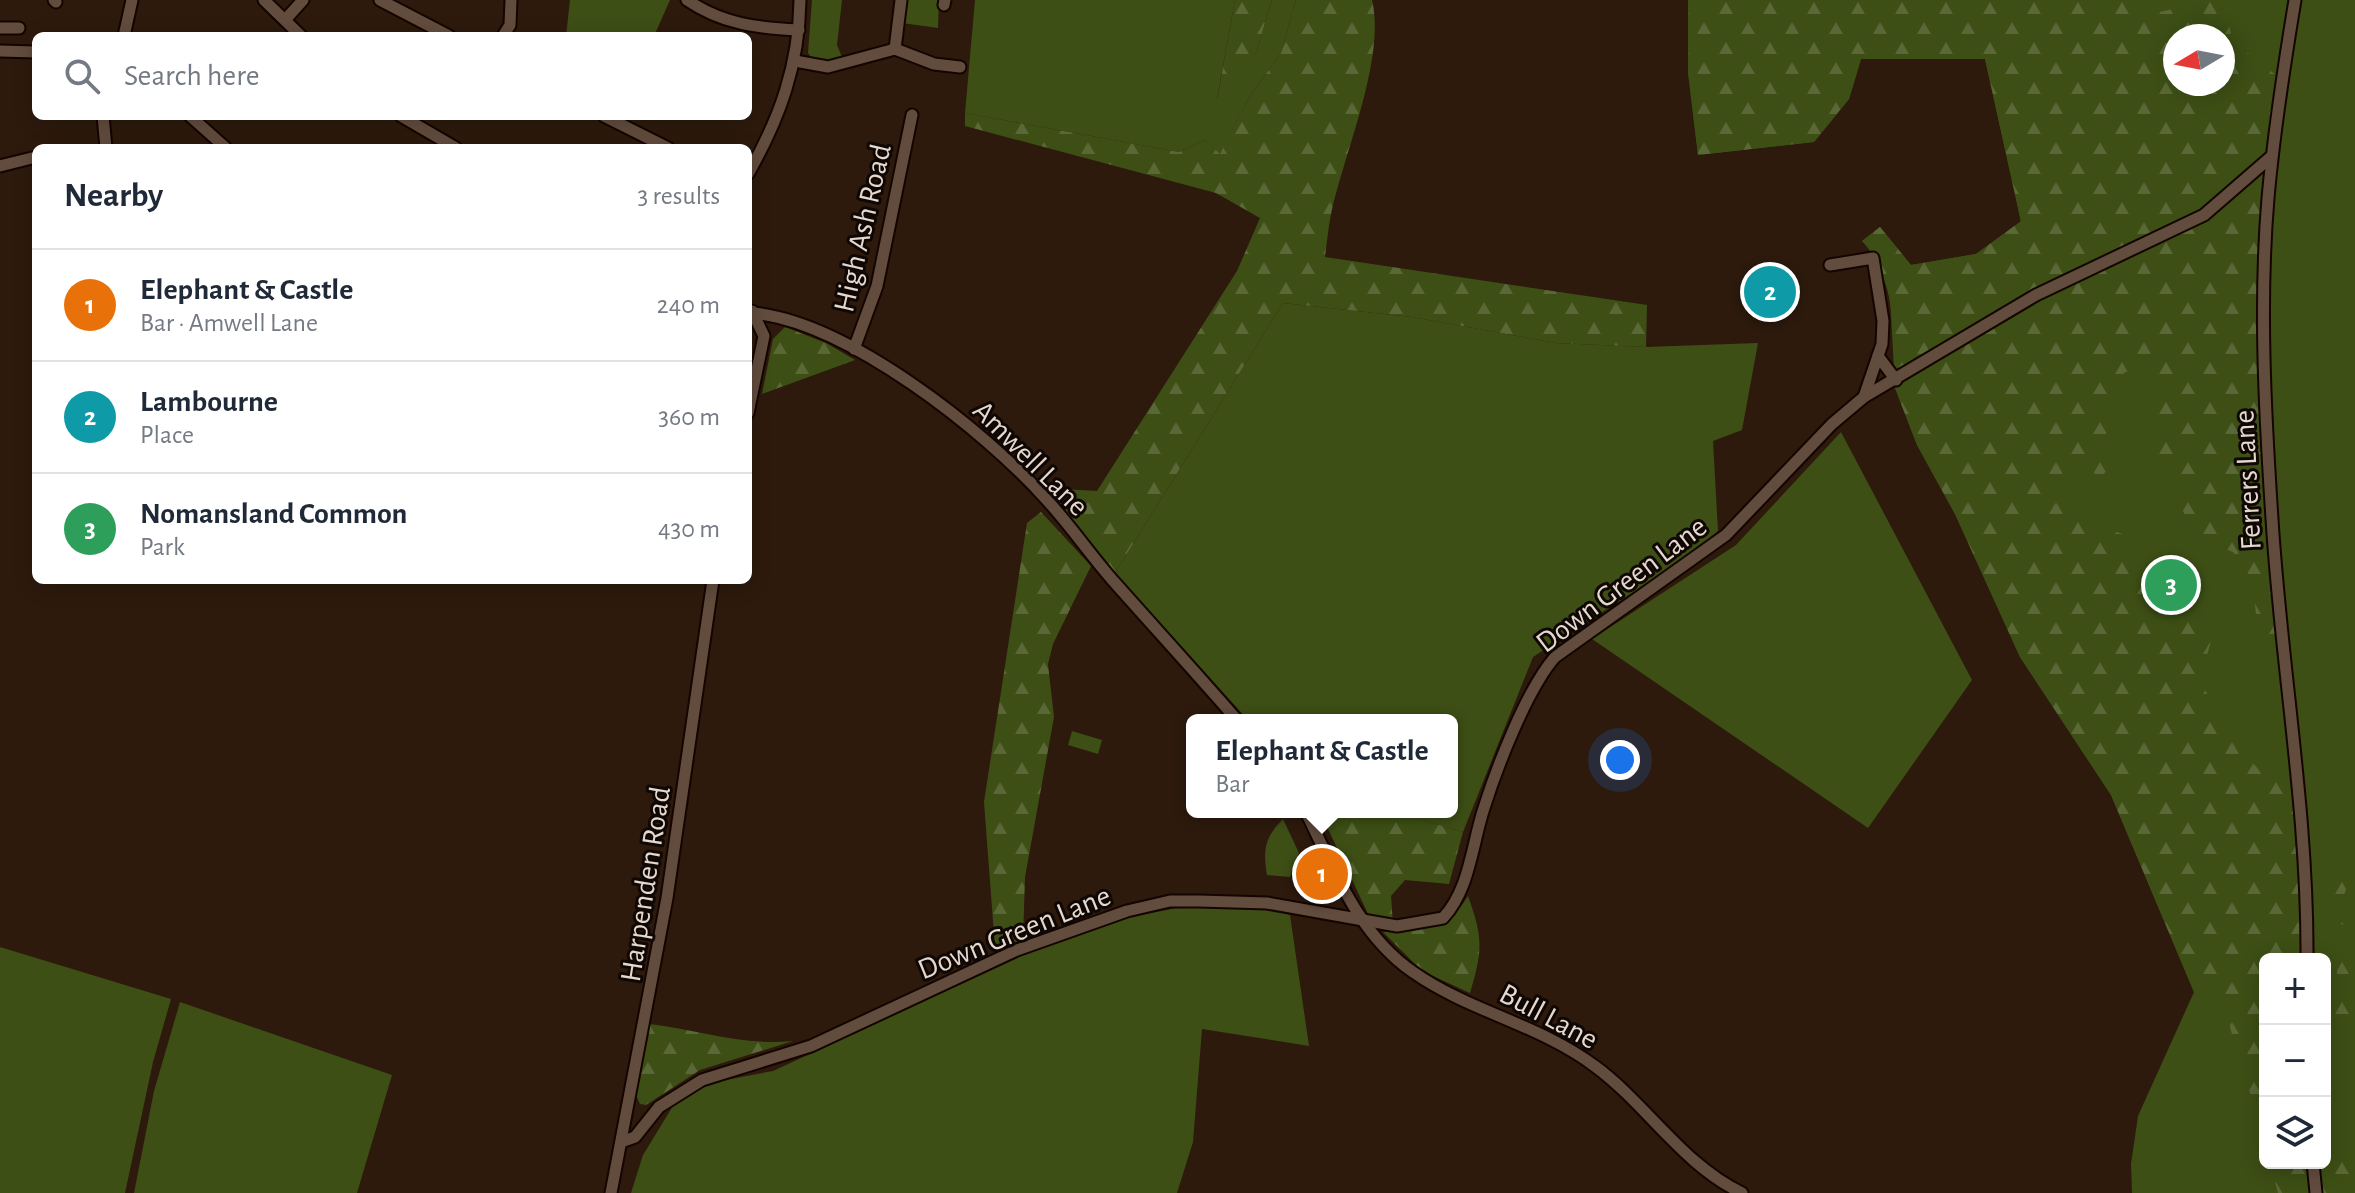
<!DOCTYPE html>
<meta charset="utf-8">
<style>
body{margin:0;font-family:"Alegreya Sans",sans-serif;background:#f2f2f3;color:#1f2937}
.controls{position:absolute;right:24px;bottom:24px;display:grid;overflow:hidden;border-radius:12px;box-shadow:0 4px 20px #0003}
.controls button{width:72px;height:72px;display:grid;place-items:center;padding:0;border:0;border-bottom:2px solid #e0e1e3;background:#fff;color:#1f2937;font:40px sans-serif}
.compass{position:absolute;left:2163px;top:24px;width:72px;height:72px;border-radius:50%;background:#fff;box-shadow:0 4px 20px #0003;rotate:260deg}
.you{position:absolute;left:1620px;top:760px;width:28px;height:28px;margin:-20px;border:6px solid #fff;border-radius:50%;background:#1a73e8;box-shadow:0 0 0 12px #1a73e833}
.badge{display:grid;place-items:center;width:52px;height:52px;border-radius:50%;background:#347563;color:#fff;font-size:26px;font-weight:700}
.pin{position:absolute;translate:-50% -50%;border:4px solid #fff;box-shadow:0 2px 8px #0006}
.popup{position:absolute;left:1186px;top:714px;width:272px;height:104px;box-sizing:border-box;display:grid;place-content:center;border-radius:12px;background:#fff;filter:drop-shadow(0 2px 6px #0005);font-size:26px;white-space:nowrap;color:#747a83}
.popup b{font-size:30px;color:#1f2937}
.popup::after{content:'';position:absolute;left:50%;top:100%;margin-left:-16px;border:16px solid transparent;border-top-color:#fff}
.list{margin:0;padding:0;list-style:none}
h2{display:flex;justify-content:space-between;align-items:center;height:104px;margin:0;padding:0 32px;font-size:34px}
h2 small{font-size:26px;font-weight:400;color:#747a83}
.list li{display:grid;grid-template-columns:52px 1fr auto;gap:24px;align-items:center;box-sizing:border-box;height:112px;padding:0 32px;border-top:2px solid #e0e1e3}
.list b{display:block;font-size:30px;white-space:nowrap}
.list p{margin:0;font-size:26px;white-space:nowrap;color:#747a83}
.list em{font-size:26px;font-style:normal;color:#747a83}
.icon{flex:none;width:44px;height:44px;fill:none;stroke:currentColor;stroke-width:2;stroke-linecap:round;stroke-linejoin:round}
.map{position:relative;flex:none;width:2355px;height:1193px;overflow:hidden}
.search{position:absolute;background:#fff;box-shadow:0 4px 20px #0003;left:32px;top:32px;width:720px;height:88px;display:flex;align-items:center;gap:20px;box-sizing:border-box;padding:0 28px;border-radius:12px;color:#747a83;font-size:30px}
.panel{position:absolute;background:#fff;box-shadow:0 4px 20px #0003;left:32px;top:144px;width:720px;height:440px;border-radius:12px}
.map>svg:first-child{display:block}
.green{fill:#3d4f15;fill-rule:evenodd}
.forest{fill:url(#forest-firs);fill-rule:evenodd}
.lines{fill:none;stroke-linecap:round;stroke-linejoin:round}
.minor-casing{stroke:#140500;stroke-width:15}
.minor{stroke:#624c3e;stroke-width:11}
.labels{text-anchor:middle;stroke-width:6;stroke-linejoin:round;paint-order:stroke}
.street-label{font-size:30px;fill:#e5d8cf;stroke:#0f0704}
</style>
<div class="map">
<svg width="2355" height="1193" viewBox="0 0 2355 1193">
<defs>
<pattern id="forest-firs" width="22" height="20" patternUnits="userSpaceOnUse" patternTransform="scale(2)"><rect width="22" height="20" fill="#3d4f15"/><path d="M5 1l3.5 6h-7zM16 11l3.5 6h-7z" fill="#596836"/></pattern>
</defs>
<rect width="100%" height="100%" fill="#2d1a0d"/>
<g class="green">
<path d="M570,0H670L654,36H566Z"/>
<path d="M812,0H842L837,45L842,57L827,61L811,57L808,53Z"/>
<path d="M905,0H939L938,28L902,23Z"/>
<path d="M975,0H1235L1217,99L1256,53L1272,0H1296L1281,53L1249,97L1220,155L1205,140L1179,152L965,113Z"/>
<path d="M1688,0H2355V1193H2132L2131,1164L2138,1116L2194,992L2111,795L2020,657L1955,514L1917,445L1895,388L1890,296L1875,256L1862,241L1880,227L1911,265L1976,254L2021,222L1985,59H1861L1849,99L1814,142L1698,155L1688,72ZM2175,36H2223V84H2175ZM2265,959H2325V1163H2265Z"/>
<path d="M1283,303L1412,317L1556,343L1646,347L1758,343L1742,430L1713,441L1718,531L1680,562L1533,657L1463,832L1396,812H1452V720H1248L1115,573Z"/>
<path d="M1841,432L1972,680L1868,828L1592,639L1736,545Z"/>
<path d="M1072,731L1102,740L1098,754L1068,745Z"/>
<path d="M1283,819L1299,853L1290,877L1267,875C1263,851 1264,838 1283,819Z"/>
<path d="M1203,903L1264,907L1290,915L1309,1046L1202,1029L1193,1142L1177,1193H631L643,1155L676,1101L715,1082L773,1071L1028,953L1125,918Z"/>
<path d="M0,947L171,999L153,1062L125,1193H0Z"/>
<path d="M180,1002L392,1075L357,1193H134L154,1091Z"/>
</g>
<g class="forest">
<path d="M1235,0H1272L1256,53L1227,98L1217,100Z"/>
<path d="M1296,0H1372C1386,59 1344,153 1331,214C1328,228 1327,243 1325,257L1647,305L1646,347L1556,343L1412,317L1283,303L1115,573L1045,488L1097,491L1237,271L1260,218L1216,193L965,126V113L1179,152L1205,140L1220,154L1249,97L1281,53Z"/>
<path d="M1688,0H2141L2142,9C2160,17 2175,7 2191,1C2199,0 2214,0 2223,0L2231,34L2243,49L2277,76L2268,145L2263,155L2209,208L1896,375C1892,328 1896,277 1862,241L1880,227L1911,265L1976,254L2021,221L1985,59H1861L1849,99L1814,142L1698,155L1688,72ZM2175,36H2223V84H2175Z"/>
<path d="M2263,170L2266,172L2259,358L2265,501L2283,660L2273,662L2256,615L2253,584L2241,561L2233,552L2195,537L2173,489L2153,461L2152,452L2162,429L2149,373L2141,369L2125,372C2103,401 2102,431 2112,465L2100,478L2080,461L2065,464L2057,492L2047,504L2075,502L2097,525L2134,538L2126,560L2189,596L2193,612L2212,637L2200,681L2239,750L2264,774L2294,772L2304,959H2265V1141L2224,1008L2194,992L2111,795L2020,657L1955,514L1917,445L1895,388L1898,382L2056,289L2195,225Z"/>
<path d="M785,327L826,343L855,360L762,394L773,339Z"/>
<path d="M1041,512L1091,566L1053,644L1048,664L1054,717L1025,877L1023,940L995,947L984,802L1027,523Z"/>
<path d="M1320,812H1396L1463,832L1449,884L1405,880L1391,896L1393,924L1371,920Z"/>
<path d="M2331,872H2340L2347,886C2342,899 2344,905 2355,913L2344,925L2334,921L2325,902L2323,876Z"/>
<path d="M1468,896C1483,938 1483,950 1470,993L1422,971L1383,932C1420,931 1447,931 1468,896Z"/>
<path d="M2343,934L2355,945L2351,987L2355,994V1014L2338,1019L2334,1011L2338,957L2333,938Z"/>
<path d="M649,1024C699,1030 742,1046 793,1041L700,1070L646,1105L640,1104L636,1095Z"/>
<path d="M2325,1121L2331,1141L2355,1160V1193H2322L2320,1163H2325Z"/>
<path d="M2270,1163H2306L2308,1193H2278Z"/>
</g>
<g class="lines">
<g class="minor-casing">
<g id="minor">
<path d="M54,0L56,2"/>
<path d="M264,0L301,36"/>
<path d="M380,0L449,36"/>
<path d="M687,0C722,24 757,28 799,30"/>
<path d="M2295,0C2284,66 2274,131 2268,198C2259,303 2265,413 2272,519C2281,666 2308,811 2307,959"/>
<path d="M944,5L945,0"/>
<path d="M285,20L303,0"/>
<path d="M0,28H19"/>
<path d="M124,36L132,0"/>
<path d="M503,36L510,25L511,0"/>
<path d="M895,49L901,0"/>
<path d="M0,51L36,52"/>
<path d="M795,61L828,67L895,49L934,64L960,67"/>
<path d="M103,116L106,148"/>
<path d="M190,116L226,148"/>
<path d="M401,116L456,148"/>
<path d="M604,116L668,148"/>
<path d="M0,166L36,157"/>
<path d="M748,174C780,118 799,65 800,0"/>
<path d="M1830,265L1873,258L1883,321L1882,344L1864,397"/>
<path d="M753,313C847,322 984,430 1046,499C1071,526 1091,556 1116,584C1156,629 1197,674 1237,720"/>
<path d="M854,349L877,286L912,115"/>
<path d="M1878,356L1896,380"/>
<path d="M748,413L764,336L752,311"/>
<path d="M1306,812C1334,869 1358,934 1413,972C1470,1012 1539,1024 1596,1067C1647,1105 1683,1165 1742,1193"/>
<path d="M621,1142L635,1137L659,1107L702,1080L811,1046L1017,950L1127,911L1170,901H1199L1267,903L1397,926L1443,918C1470,889 1472,844 1484,808C1497,767 1527,689 1555,657L1726,535L1832,424L1864,397L2036,295L2204,215L2272,156"/>
<path d="M2313,1163L2316,1193"/>
<path d="M611,1193L667,898L713,580"/>
</g>
</g>
<use href="#minor" class="minor"/>
</g>
<g class="labels">
<g class="street-label">
<text transform="translate(862 228) rotate(-77)" y="10">High Ash Road</text>
<text transform="translate(1031 458) rotate(45)" y="10">Amwell Lane</text>
<text transform="translate(2247 480) rotate(-93)" y="10">Ferrers Lane</text>
<text transform="translate(1621 584) rotate(-37)" y="10">Down Green Lane</text>
<text transform="translate(645 884) rotate(-81)" y="10">Harpenden Road</text>
<text transform="translate(1014 932) rotate(-22)" y="10">Down Green Lane</text>
<text transform="translate(1549 1016) rotate(28)" y="10">Bull Lane</text>
</g>
</g>
</svg>
<div class="controls">
<button>+</button>
<button>−</button>
<button><svg class="icon" aria-label="layers" viewBox="0 0 24 24"><path d="M12 4l9 5-9 5-9-5zM3 14l9 5 9-5"/></svg></button>
</div>
<svg class="compass" viewBox="-18 -18 36 36"><path d="M0-13l5 13h-10z" fill="#e53935"/><path d="M0 13l5-13h-10z" fill="#747a83"/></svg>
<div class="you"></div>
<div class="pin badge" style="left:1322px;top:874px;background:#e8710a">1</div>
<div class="popup"><b>Elephant &amp; Castle</b>Bar</div>
<div class="pin badge" style="left:1770px;top:292px;background:#0f9aa8">2</div>
<div class="pin badge" style="left:2171px;top:585px;background:#2e9e5b">3</div>
<div class="search"><svg class="icon" aria-label="search" viewBox="0 0 24 24"><circle cx="10" cy="10" r="6"/><path d="M15 15l6 6"/></svg>Search here</div>
<section class="panel">
<h2>Nearby<small>3 results</small></h2>
<ul class="list">
<li><span class="badge" style="background:#e8710a">1</span><div><b>Elephant &amp; Castle</b><p>Bar · Amwell Lane</p></div><em>240 m</em></li>
<li><span class="badge" style="background:#0f9aa8">2</span><div><b>Lambourne</b><p>Place</p></div><em>360 m</em></li>
<li><span class="badge" style="background:#2e9e5b">3</span><div><b>Nomansland Common</b><p>Park</p></div><em>430 m</em></li>
</ul>
</section>
</div>
